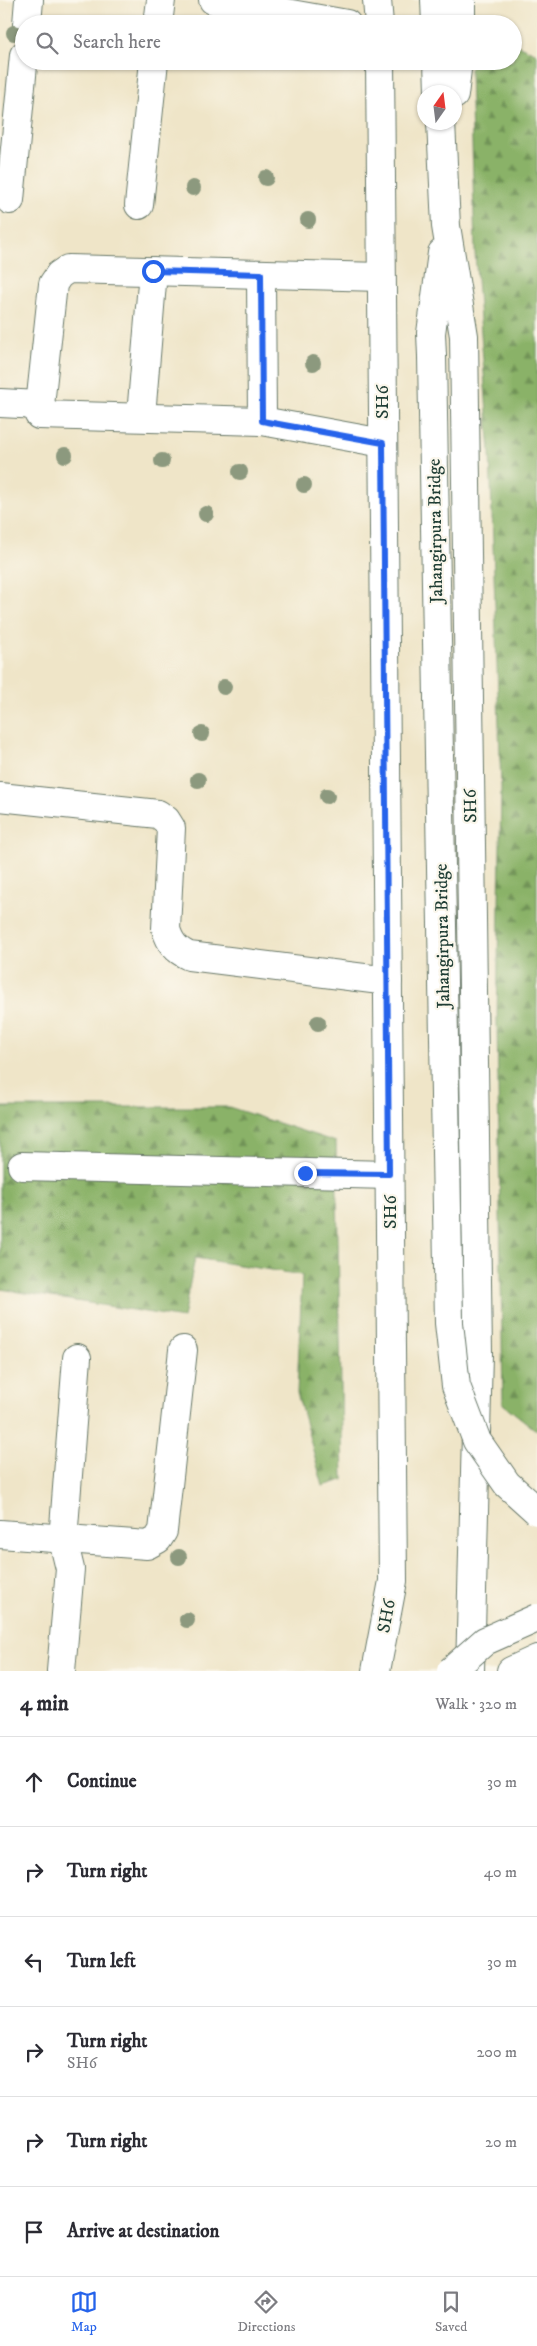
<!DOCTYPE html>
<meta charset="utf-8">
<style>
body{margin:0;font-family:"IM FELL DW Pica",serif;background:#f7f7f7;color:#2b2b33}
.compass{position:absolute;left:417px;top:85px;width:45px;height:45px;border-radius:50%;background:#fff;box-shadow:0 1px 4px #0004;rotate:14deg}
.stop{position:absolute;width:15px;height:15px;margin:-11px;border:4px solid #2563eb;border-radius:50%;background:#fff}
.stop.end{background:#2563eb;border-color:#fff;box-shadow:0 1px 5px #0008}
.list{margin:0;padding:0;list-style:none}
h2{display:flex;justify-content:space-between;align-items:center;height:65px;margin:0;padding:0 20px;font-size:21px}
h2 small{font-size:16px;font-weight:400;color:#7c7c81}
.list li{display:grid;grid-template-columns:32px 1fr auto;gap:15px;align-items:center;box-sizing:border-box;height:90px;padding:0 20px;border-top:1px solid #e1e1e2}
.list b{display:block;font-size:19px;white-space:nowrap}
.list p{margin:0;font-size:16px;white-space:nowrap;color:#7c7c81}
.list em{font-size:16px;font-style:normal;color:#7c7c81}
.icon{flex:none;width:28px;height:28px;fill:none;stroke:currentColor;stroke-width:2;stroke-linecap:round;stroke-linejoin:round}
.map{position:relative;flex:none;width:537px;height:1671px;overflow:hidden}
.search{position:absolute;background:#fff;box-shadow:0 1px 4px #0004;left:15px;right:15px;top:15px;height:55px;display:flex;align-items:center;gap:12px;box-sizing:border-box;padding:0 18px;border-radius:28px;color:#7c7c81;font-size:19px}
.sheet{height:605px;background:#fff}
nav{display:flex;justify-content:space-around;align-items:center;box-sizing:border-box;height:70px;border-top:1px solid #e1e1e2;background:#fff;font-size:14px;color:#7c7c81}
nav a{display:grid;justify-items:center;gap:2px}
nav .on{color:#2563eb}
.map>svg:first-child{display:block}
.forest{fill:url(#forest-firs);stroke:#54784e}
.lines{fill:none;stroke-linecap:round;stroke-linejoin:round}
.minor-casing{stroke:#687868;stroke-width:30}
.major-casing{stroke:#687868;stroke-width:30}
.minor{stroke:#fff;stroke-width:28}
.major{stroke:#fff;stroke-width:28}
.major-bridge-casing{stroke:#687868;stroke-width:30;stroke-linecap:butt}
.major-bridge{stroke:#fff;stroke-width:28}
.tree{fill:#8c997e}
.route{stroke:#2563eb;stroke-width:6}
.labels{text-anchor:middle;stroke-width:4.5;stroke-linejoin:round;paint-order:stroke}
.street-label{font-size:18px;fill:#1f3d34;stroke:#fbf7ec}
</style>
<div class="map">
<svg width="537" height="1671" viewBox="0 0 537 1671">
<defs>
<pattern id="forest-firs" width="22" height="20" patternUnits="userSpaceOnUse" patternTransform="scale(1.25)"><rect width="22" height="20" fill="#8ab268"/><path d="M5 1l3.5 6h-7zM16 11l3.5 6h-7z" fill="#709256"/></pattern>
</defs>
<rect width="100%" height="100%" fill="#fbf7ec"/>
<filter id="ink" filterUnits="userSpaceOnUse"><feTurbulence type="fractalNoise" baseFrequency=".02" numOctaves="2"/><feDisplacementMap in="SourceGraphic" scale="10" xChannelSelector="R" yChannelSelector="G"/><feConvolveMatrix kernelMatrix="1 2 1 2 8 2 1 2 1" color-interpolation-filters="sRGB"/></filter>
<filter id="wash" filterUnits="userSpaceOnUse"><feTurbulence type="fractalNoise" baseFrequency=".0096" numOctaves="4" result="noise"/><feDisplacementMap in="SourceGraphic" scale="20" xChannelSelector="R" yChannelSelector="G"/><feGaussianBlur stdDeviation="1.12" result="paint"/><feColorMatrix in="noise" values="0 0 0 0 0 0 0 0 0 0 0 0 0 0 0 0 0 1.4 0 .05"/><feComposite in="paint" operator="in"/></filter>
<g filter="url(#wash)">
<rect width="100%" height="100%" fill="#efe5c8"/>
<g class="forest">
<path d="M513,43L537,54V1431L503,1404L497,1022L501,788L490,453L475,253L470,69L477,61H513Z"/>
<path d="M0,1107H229L336,1142L343,1480L323,1486L297,1393L302,1275L195,1258L183,1318L0,1289Z"/>
</g>
</g>
<g filter="url(#ink)">
<g class="lines">
<g class="minor-casing">
<g id="minor">
<path d="M213,0L347,24"/>
<path d="M27,24L29,0"/>
<path d="M158,24L161,0"/>
<path d="M461,24V0"/>
<path d="M454,95L458,61"/>
<path d="M10,200L24,55"/>
<path d="M139,205L154,61"/>
<path d="M261,274L262,421"/>
<path d="M381,277L68,269L59,275L53,284L39,415L262,421L383,443"/>
<path d="M0,403L40,405"/>
<path d="M141,416L153,271"/>
<path d="M0,797L158,814L166,820L171,828L166,929C170,943 176,950 189,956L388,981"/>
<path d="M22,1166L389,1175"/>
<path d="M0,1534L147,1545L158,1539L163,1531L183,1350"/>
<path d="M61,1671L70,1569L63,1540L77,1358"/>
</g>
</g>
<g class="major-casing">
<g id="major">
<path d="M377,0L379,24"/>
<path d="M435,0L436,24"/>
<path d="M438,61L439,92"/>
<path d="M441,122L446,226L464,336L478,1354L470,1671"/>
<path d="M432,356L431,333L442,253"/>
<path d="M376,1671L393,1581L380,61"/>
<path d="M511,1671L537,1659"/>
</g>
</g>
<use href="#minor" class="minor"/>
<use href="#major" class="major"/>
<g class="major-bridge-casing">
<g id="major-bridge">
<path d="M432,356L449,1323L456,1386L477,1441L507,1484L537,1511"/>
<path d="M451,1671L485,1641L537,1618"/>
</g>
</g>
<use href="#major-bridge" class="major-bridge"/>
</g>
<g class="tree">
<circle cx="14" cy="33" r="8"/>
<circle cx="266" cy="178" r="8"/>
<circle cx="193" cy="188" r="8"/>
<circle cx="308" cy="220" r="8"/>
<circle cx="313" cy="363" r="8"/>
<circle cx="65" cy="455" r="8"/>
<circle cx="162" cy="461" r="8"/>
<circle cx="240" cy="472" r="8"/>
<circle cx="304" cy="485" r="8"/>
<circle cx="206" cy="514" r="8"/>
<circle cx="224" cy="687" r="8"/>
<circle cx="202" cy="734" r="8"/>
<circle cx="198" cy="780" r="8"/>
<circle cx="327" cy="796" r="8"/>
<circle cx="318" cy="1023" r="8"/>
<circle cx="179" cy="1557" r="8"/>
<circle cx="187" cy="1620" r="8"/>
</g>
</g>
<g class="lines" filter="url(#ink)">
<path class="route" d="M153,271L261,274L262,421L383,443L389,1174L305,1173"/>
</g>
<g class="labels">
<g class="street-label">
<text transform="translate(382 402) rotate(-90)" y="6">SH6</text>
<text transform="translate(435 531) rotate(-91)" y="6">Jahangirpura Bridge</text>
<text transform="translate(470 806) rotate(-91)" y="6">SH6</text>
<text transform="translate(442 936) rotate(-91)" y="6">Jahangirpura Bridge</text>
<text transform="translate(390 1212) rotate(-90)" y="6">SH6</text>
<text transform="translate(386 1616) rotate(-79)" y="6">SH6</text>
</g>
</g>
</svg>
<svg class="compass" viewBox="-18 -18 36 36"><path d="M0-13l5 13h-10z" fill="#e53935"/><path d="M0 13l5-13h-10z" fill="#7c7c81"/></svg>
<div class="stop" style="left:153px;top:271px"></div>
<div class="stop end" style="left:305px;top:1173px"></div>
<div class="search"><svg class="icon" aria-label="search" viewBox="0 0 24 24"><circle cx="10" cy="10" r="6"/><path d="M15 15l6 6"/></svg>Search here</div>
</div>
<section class="sheet">
<h2>4 min<small>Walk · 320 m</small></h2>
<ul class="list">
<li><svg class="icon" aria-label="ahead" viewBox="0 0 24 24"><path d="M12 20V5M6 11l6-6 6 6"/></svg><div><b>Continue</b></div><em>30 m</em></li>
<li><svg class="icon" aria-label="right" viewBox="0 0 24 24"><path d="M7 20v-9h11M14 6l5 5-5 5"/></svg><div><b>Turn right</b></div><em>40 m</em></li>
<li><svg class="icon" aria-label="left" viewBox="0 0 24 24"><path d="M17 20v-9H6M10 6l-5 5 5 5"/></svg><div><b>Turn left</b></div><em>30 m</em></li>
<li><svg class="icon" aria-label="right" viewBox="0 0 24 24"><path d="M7 20v-9h11M14 6l5 5-5 5"/></svg><div><b>Turn right</b><p>SH6</p></div><em>200 m</em></li>
<li><svg class="icon" aria-label="right" viewBox="0 0 24 24"><path d="M7 20v-9h11M14 6l5 5-5 5"/></svg><div><b>Turn right</b></div><em>20 m</em></li>
<li><svg class="icon" aria-label="arrive" viewBox="0 0 24 24"><path d="M6 21V4h12l-3 4 3 4H6"/></svg><div><b>Arrive at destination</b></div></li>
</ul>
</section>
<nav>
<a class="on"><svg class="icon" aria-label="map" viewBox="0 0 24 24"><path d="M3 6l6-2 6 2 6-2v14l-6 2-6-2-6 2zM9 4v14M15 6v14"/></svg>Map</a>
<a><svg class="icon" aria-label="directions" viewBox="0 0 24 24"><path d="M12 3l9 9-9 9-9-9zM9 14v-3h6M13 9l2 2-2 2"/></svg>Directions</a>
<a><svg class="icon" aria-label="saved" viewBox="0 0 24 24"><path d="M7 4h10v16l-5-4-5 4z"/></svg>Saved</a>
</nav>
